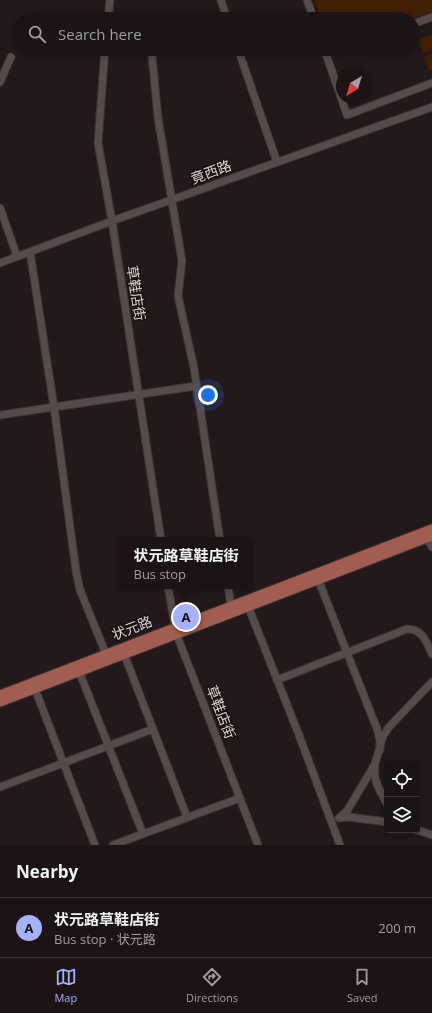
<!DOCTYPE html>
<meta charset="utf-8">
<style>
body{margin:0;font-family:"Open Sans","Noto Sans SC",sans-serif;background:#282022;color:#f1f3f6}
.controls{position:absolute;right:12px;bottom:12px;display:grid;overflow:hidden;border-radius:4px;box-shadow:0 2px 6px #0003}
.controls button{width:36px;height:36px;display:grid;place-items:center;padding:0;border:0;border-bottom:1px solid #393234;background:#1b1314;color:#f1f3f6;font:20px sans-serif}
.compass{position:absolute;left:336px;top:68px;width:36px;height:36px;border-radius:50%;background:#1b1314;box-shadow:0 2px 6px #0003;rotate:218deg}
.you{position:absolute;left:208px;top:395px;width:14px;height:14px;margin:-10px;border:3px solid #fff;border-radius:50%;background:#1a73e8;box-shadow:0 0 0 6px #1a73e833}
.badge{display:grid;place-items:center;width:26px;height:26px;border-radius:50%;background:#a5b1fc;color:#111;font-size:13px;font-weight:700}
.pin{position:absolute;translate:-50% -50%;border:2px solid #fff;box-shadow:0 1px 4px #0006}
.popup{position:absolute;left:119px;top:537px;width:134px;height:52px;box-sizing:border-box;display:grid;place-content:center;border-radius:4px;background:#1b1314;filter:drop-shadow(0 1px 3px #0005);font-size:13px;white-space:nowrap;color:#a09ea0}
.popup b{font-size:15px;color:#f1f3f6}
.popup::after{content:'';position:absolute;left:50%;top:100%;margin-left:-8px;border:8px solid transparent;border-top-color:#1b1314}
.list{margin:0;padding:0;list-style:none}
h2{display:flex;justify-content:space-between;align-items:center;height:52px;margin:0;padding:0 16px;font-size:17px}
h2 small{font-size:13px;font-weight:400;color:#a09ea0}
.list li{display:grid;grid-template-columns:26px 1fr auto;gap:12px;align-items:center;box-sizing:border-box;height:60px;padding:0 16px;border-top:1px solid #393234}
.list b{display:block;font-size:15px;white-space:nowrap}
.list p{margin:0;font-size:13px;white-space:nowrap;color:#a09ea0}
.list em{font-size:13px;font-style:normal;color:#a09ea0}
.icon{flex:none;width:22px;height:22px;fill:none;stroke:currentColor;stroke-width:2;stroke-linecap:round;stroke-linejoin:round}
.map{position:relative;flex:none;width:432px;height:845px;overflow:hidden}
.search{position:absolute;background:#1b1314;box-shadow:0 2px 6px #0003;left:12px;right:12px;top:12px;height:44px;display:flex;align-items:center;gap:10px;box-sizing:border-box;padding:0 14px;border-radius:22px;color:#a09ea0;font-size:15px}
.sheet{height:112px;background:#1b1314}
nav{display:flex;justify-content:space-around;align-items:center;box-sizing:border-box;height:56px;border-top:1px solid #393234;background:#1b1314;font-size:11px;color:#a09ea0}
nav a{display:grid;justify-items:center;gap:2px}
nav .on{color:#a5b1fc}
.map>svg:first-child{display:block}
.green{fill:#421e03}
.lines{fill:none;stroke-linecap:round;stroke-linejoin:round}
.minor-casing{stroke:#3b3333;stroke-width:9}
.major-casing{stroke:#3b3333;stroke-width:11}
.minor{stroke:#574a4b;stroke-width:7}
.major{stroke:#a15d50;stroke-width:9}
.labels{text-anchor:middle;stroke-width:3;stroke-linejoin:round;paint-order:stroke}
.street-label{font-size:14px;fill:#ded6d6;stroke:#1b1011}
</style>
<div class="map">
<svg width="432" height="845" viewBox="0 0 432 845">
<rect width="100%" height="100%" fill="#24191a"/>
<g class="green">
<path d="M314,0H432V12L412,19H321Z"/>
<path d="M432,35V50L423,53L419,39Z"/>
<path d="M432,54V70L429,71L424,57Z"/>
</g>
<g class="lines">
<g class="minor-casing">
<g id="minor">
<path d="M221,0L227,19"/>
<path d="M307,0L314,19"/>
<path d="M108,19L110,0"/>
<path d="M413,24L432,17"/>
<path d="M105,49L98,143L112,221L161,540"/>
<path d="M238,49L277,162"/>
<path d="M324,49L326,54L341,49"/>
<path d="M326,54L347,115L432,83"/>
<path d="M152,56L158,118L182,261L178,296L194,368L220,540"/>
<path d="M0,82L11,57"/>
<path d="M0,208L17,256"/>
<path d="M30,252L54,407L76,571L80,590L106,654"/>
<path d="M0,263L112,221L432,107"/>
<path d="M0,415L196,386"/>
<path d="M426,535L432,547"/>
<path d="M318,579L377,729L380,741V750"/>
<path d="M168,586L176,633L258,845"/>
<path d="M228,586L231,605"/>
<path d="M248,606L299,735L340,845"/>
<path d="M124,654L187,817"/>
<path d="M79,671L143,834"/>
<path d="M277,680L407,629C423,629 426,642 432,654"/>
<path d="M35,689L95,845"/>
<path d="M375,767C373,781 381,792 387,804"/>
<path d="M0,787L153,729"/>
<path d="M339,818L347,811L375,764L383,736L389,727L432,682"/>
<path d="M339,818L349,817L387,822"/>
<path d="M417,830L432,835"/>
<path d="M113,845L240,798"/>
</g>
</g>
<g class="major-casing">
<g id="major">
<path d="M0,695L432,529"/>
<path d="M0,702L432,536"/>
</g>
</g>
<use href="#minor" class="minor"/>
<use href="#major" class="major"/>
</g>
<g class="labels">
<g class="street-label">
<text transform="translate(211 172) rotate(-20)" y="5">竟西路</text>
<text transform="translate(136 293) rotate(81)" y="5">草鞋店街</text>
<text transform="translate(132 628) rotate(-21)" y="5">状元路</text>
<text transform="translate(221 712) rotate(69)" y="5">草鞋店街</text>
</g>
</g>
</svg>
<div class="controls">
<button><svg class="icon" aria-label="locate" viewBox="0 0 24 24"><circle cx="12" cy="12" r="6"/><path d="M12 2v4M12 18v4M2 12h4M18 12h4"/></svg></button>
<button><svg class="icon" aria-label="layers" viewBox="0 0 24 24"><path d="M12 4l9 5-9 5-9-5zM3 14l9 5 9-5"/></svg></button>
</div>
<svg class="compass" viewBox="-18 -18 36 36"><path d="M0-13l5 13h-10z" fill="#e53935"/><path d="M0 13l5-13h-10z" fill="#a09ea0"/></svg>
<div class="you"></div>
<div class="pin badge" style="left:186px;top:617px">A</div>
<div class="popup"><b>状元路草鞋店街</b>Bus stop</div>
<div class="search"><svg class="icon" aria-label="search" viewBox="0 0 24 24"><circle cx="10" cy="10" r="6"/><path d="M15 15l6 6"/></svg>Search here</div>
</div>
<section class="sheet">
<h2>Nearby<small></small></h2>
<ul class="list">
<li><span class="badge">A</span><div><b>状元路草鞋店街</b><p>Bus stop · 状元路</p></div><em>200 m</em></li>
</ul>
</section>
<nav>
<a class="on"><svg class="icon" aria-label="map" viewBox="0 0 24 24"><path d="M3 6l6-2 6 2 6-2v14l-6 2-6-2-6 2zM9 4v14M15 6v14"/></svg>Map</a>
<a><svg class="icon" aria-label="directions" viewBox="0 0 24 24"><path d="M12 3l9 9-9 9-9-9zM9 14v-3h6M13 9l2 2-2 2"/></svg>Directions</a>
<a><svg class="icon" aria-label="saved" viewBox="0 0 24 24"><path d="M7 4h10v16l-5-4-5 4z"/></svg>Saved</a>
</nav>
